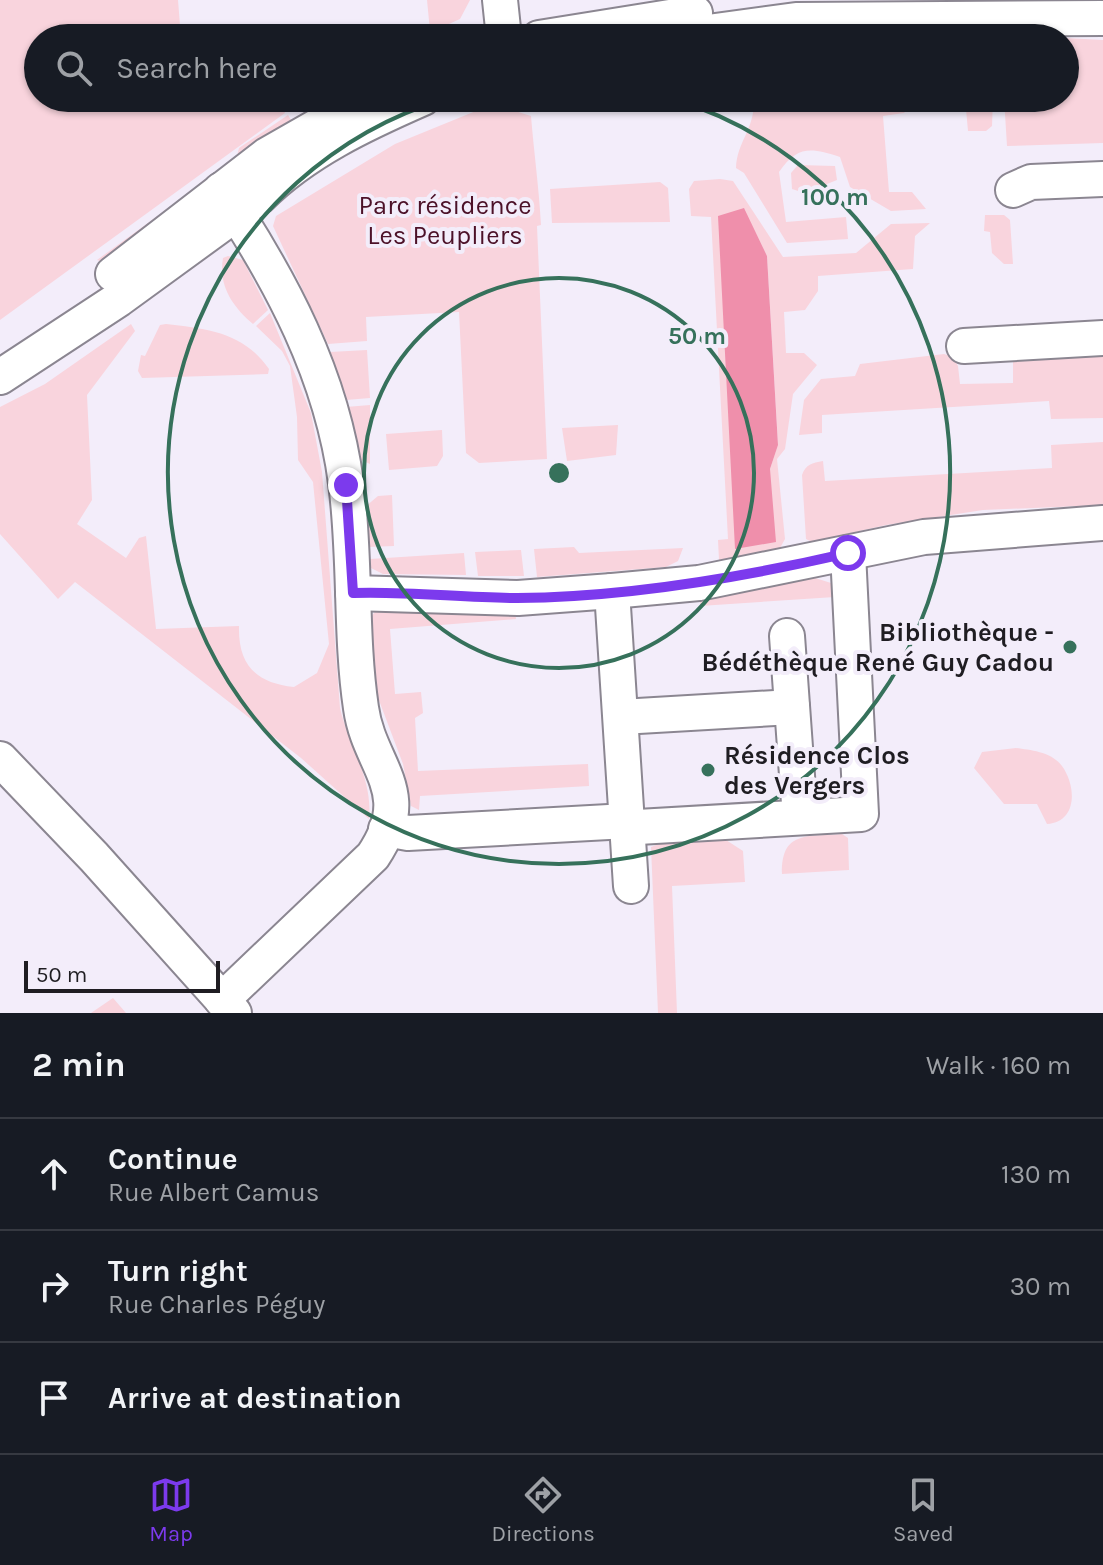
<!DOCTYPE html>
<meta charset="utf-8">
<style>
body{margin:0;font-family:Karla,sans-serif;background:#242831;color:#f1f3f6}
.scale{position:absolute;left:24px;bottom:20px;width:196px;box-sizing:border-box;padding-left:8px;border:4px solid #1f1d22;border-top:0;font-size:22px;line-height:28px;white-space:nowrap;color:#1f1d22;-webkit-text-stroke:6px #f3edfa;paint-order:stroke}
.stop{position:absolute;width:24px;height:24px;margin:-18px;border:6px solid #7c3aed;border-radius:50%;background:#fff}
.stop.end{background:#7c3aed;border-color:#fff;box-shadow:0 2px 8px #0008}
.list{margin:0;padding:0;list-style:none}
h2{display:flex;justify-content:space-between;align-items:center;height:104px;margin:0;padding:0 32px;font-size:34px}
h2 small{font-size:26px;font-weight:400;color:#9ea1a6}
.list li{display:grid;grid-template-columns:52px 1fr auto;gap:24px;align-items:center;box-sizing:border-box;height:112px;padding:0 32px;border-top:2px solid #363941}
.list b{display:block;font-size:30px;white-space:nowrap}
.list p{margin:0;font-size:26px;white-space:nowrap;color:#9ea1a6}
.list em{font-size:26px;font-style:normal;color:#9ea1a6}
.icon{flex:none;width:44px;height:44px;fill:none;stroke:currentColor;stroke-width:2;stroke-linecap:round;stroke-linejoin:round}
.map{position:relative;flex:none;width:1103px;height:1013px;overflow:hidden}
.search{position:absolute;background:#171b24;box-shadow:0 2px 6px #0004;left:24px;right:24px;top:24px;height:88px;display:flex;align-items:center;gap:20px;box-sizing:border-box;padding:0 28px;border-radius:44px;color:#9ea1a6;font-size:30px}
.sheet{height:440px;background:#171b24}
nav{display:flex;justify-content:space-around;align-items:center;box-sizing:border-box;height:112px;border-top:2px solid #363941;background:#171b24;font-size:22px;color:#9ea1a6}
nav a{display:grid;justify-items:center;gap:4px}
nav .on{color:#7c3aed}
.map>svg:first-child{display:block}
.green{fill:#f9d4dd;fill-rule:evenodd}
.forest{fill:#ef8fab}
.lines{fill:none;stroke-linecap:round;stroke-linejoin:round}
.minor-casing{stroke:#8b8691;stroke-width:38}
.minor{stroke:#fff;stroke-width:34}
.route{stroke:#7c3aed;stroke-width:10}
.ring{fill:none;stroke:#36715b;stroke-width:4}
.poi-dot{fill:#36715b;stroke:#f3edfa;stroke-width:3}
.labels{text-anchor:middle;stroke-width:8;stroke-linejoin:round;paint-order:stroke}
.park-label{font-size:26px;fill:#4c1128;stroke:#f3edfa}
.poi-label{font-size:26px;font-weight:bold;fill:#1f1d22;stroke:#f3edfa;text-anchor:end}
.centre{fill:#36715b;stroke:#f3edfa;stroke-width:4}
.ring-label{font-size:24px;text-anchor:middle;font-weight:bold;fill:#36715b;stroke:#f3edfa;stroke-width:8;stroke-linejoin:round;paint-order:stroke}
</style>
<div class="map">
<svg width="1103" height="1013" viewBox="0 0 1103 1013">
<rect width="100%" height="100%" fill="#f3edfa"/>
<g class="green">
<path d="M0,0H178L181,38H38V98H279L285,113L0,320Z"/>
<path d="M427,0H470L460,19L418,38H411L410,33L430,31Z"/>
<path d="M1065,38L1103,40V143L1007,146L1004,98H1065Z"/>
<path d="M754,98H917L904,113L883,116L889,192H912L926,209L891,211L850,187L840,157C811,148 798,145 779,172L786,222L846,217L848,239L787,243L744,173L736,168C737,141 755,130 754,98Z"/>
<path d="M965,98H993L992,126L986,131H968Z"/>
<path d="M493,104L531,116C534,153 539,188 541,225L537,226L547,459L479,463L466,453L459,312L366,317L367,341L328,344L273,226L276,216L395,144Z"/>
<path d="M288,115L291,120L237,156L239,148Z"/>
<path d="M798,165L835,166L837,180L827,184L825,194L817,197L792,189L791,173Z"/>
<path d="M720,179L733,181L783,257L856,253L891,224L930,223L915,236L913,269L818,276V291L805,310L784,312L786,353H804L817,365L793,394L785,449L777,459L785,539L780,548L719,560L718,540L728,539L711,217L691,216L689,189L694,181ZM743,208L767,256L778,444L770,469Z"/>
<path d="M660,182L668,188L670,222L552,223L550,189Z"/>
<path d="M203,183L209,187L109,264L97,260Z"/>
<path d="M985,215H1004L1010,220L1013,264H1004L992,253L990,232L984,231Z"/>
<path d="M228,256L243,260L268,310L253,324C233,307 218,286 223,258Z"/>
<path d="M270,313L311,413L322,472L340,708C349,747 373,778 369,819L301,758L75,582L58,599L0,534V407L45,384L131,324L135,331L87,395L92,500L77,524L126,558L139,538L146,536L156,629L239,626C238,665 256,683 294,687L317,673L329,644L313,482L298,460L297,417L290,366L282,351L256,326Z"/>
<path d="M166,324C208,329 243,332 269,369L268,374L142,378L138,371L141,355L145,356L160,325Z"/>
<path d="M1103,348V418L1051,419L1049,401L822,415V433L799,435L804,400L821,379L855,376L860,364L944,354L953,357L958,366L960,384L1013,383V358Z"/>
<path d="M367,350L370,398L346,400L330,352Z"/>
<path d="M370,405V464L359,459L346,407Z"/>
<path d="M618,425L616,455L567,461L562,428Z"/>
<path d="M442,430L443,456L437,466L389,470L386,434Z"/>
<path d="M1103,442V505L983,510L886,525L812,542L806,539L802,475C806,464 812,463 823,461L825,481L1052,468L1051,445Z"/>
<path d="M392,495L394,546L368,547L365,507L378,496Z"/>
<path d="M574,547L579,553L683,548L678,561L666,567L537,577L534,549Z"/>
<path d="M521,550L524,576H478L475,552Z"/>
<path d="M464,553L466,575L383,574L371,568L370,559Z"/>
<path d="M812,577L831,583L835,597L700,606V598Z"/>
<path d="M377,609H515L516,619L390,629L395,694L421,692L423,713L415,718L418,771L588,764L589,786L420,796L419,810L411,806L403,764L377,695L371,617Z"/>
<path d="M1016,748C1031,750 1052,752 1062,766C1077,787 1077,822 1047,824L1037,804H1004L974,768L982,752Z"/>
<path d="M842,834L848,838L849,870L782,874C781,830 808,837 842,834Z"/>
<path d="M726,840L743,851L745,882L672,886L677,1013H658L651,847L662,843Z"/>
<path d="M113,998L126,1013H91Z"/>
</g>
<path class="forest" d="M744,208L767,256L778,445L770,469L776,542L735,549L718,216Z"/>
<g class="lines">
<g class="minor-casing">
<g id="minor">
<path d="M500,0L504,38"/>
<path d="M539,38L695,13"/>
<path d="M664,38L796,20L1103,18"/>
<path d="M221,190C281,280 332,375 346,483C356,558 350,634 361,708C369,767 417,791 373,856L222,1000"/>
<path d="M1013,190L1031,182L1103,179"/>
<path d="M113,274L267,155L337,115"/>
<path d="M964,346L1103,338"/>
<path d="M0,377L119,299L259,197C305,151 366,123 423,98"/>
<path d="M612,591L631,886"/>
<path d="M353,593L518,598L612,591L699,583L924,537L1103,523"/>
<path d="M787,636L800,817"/>
<path d="M621,717L792,707"/>
<path d="M0,759L94,857L234,1013"/>
<path d="M386,829L408,833L627,821L638,827L861,814L848,553"/>
</g>
</g>
<use href="#minor" class="minor"/>
</g>
<g class="lines">
<path class="route" d="M346,485L353,593C408,591 463,598 517,598C628,597 740,578 848,553"/>
</g>
<g class="ring">
<circle cx="559" cy="473" r="195"/>
<path d="M670 98A391 391 0 1 1 448 98"/>
</g>
<g class="poi-dot">
<circle cx="1070" cy="647" r="8"/>
<circle cx="708" cy="770" r="8"/>
</g>
<g class="labels">
<g class="park-label">
<text x="445" y="214">Parc résidence<tspan x="445" dy="30">Les Peupliers</tspan></text>
</g>
<g class="poi-label">
<text x="1054" y="641">Bibliothèque -<tspan x="1054" dy="30">Bédéthèque René Guy Cadou</tspan></text>
<text x="724" y="764" text-anchor="start">Résidence Clos<tspan x="724" dy="30">des Vergers</tspan></text>
</g>
</g>
<circle cx="559" cy="473" r="12" class="centre"/>
<g class="ring-label">
<text x="835" y="205">100 m</text>
<text x="697" y="344">50 m</text>
</g>
</svg>
<div class="scale">50 m</div>
<div class="stop" style="left:848px;top:553px"></div>
<div class="stop end" style="left:346px;top:485px"></div>
<div class="search"><svg class="icon" aria-label="search" viewBox="0 0 24 24"><circle cx="10" cy="10" r="6"/><path d="M15 15l6 6"/></svg>Search here</div>
</div>
<section class="sheet">
<h2>2 min<small>Walk · 160 m</small></h2>
<ul class="list">
<li><svg class="icon" aria-label="ahead" viewBox="0 0 24 24"><path d="M12 20V5M6 11l6-6 6 6"/></svg><div><b>Continue</b><p>Rue Albert Camus</p></div><em>130 m</em></li>
<li><svg class="icon" aria-label="right" viewBox="0 0 24 24"><path d="M7 20v-9h11M14 6l5 5-5 5"/></svg><div><b>Turn right</b><p>Rue Charles Péguy</p></div><em>30 m</em></li>
<li><svg class="icon" aria-label="arrive" viewBox="0 0 24 24"><path d="M6 21V4h12l-3 4 3 4H6"/></svg><div><b>Arrive at destination</b></div></li>
</ul>
</section>
<nav>
<a class="on"><svg class="icon" aria-label="map" viewBox="0 0 24 24"><path d="M3 6l6-2 6 2 6-2v14l-6 2-6-2-6 2zM9 4v14M15 6v14"/></svg>Map</a>
<a><svg class="icon" aria-label="directions" viewBox="0 0 24 24"><path d="M12 3l9 9-9 9-9-9zM9 14v-3h6M13 9l2 2-2 2"/></svg>Directions</a>
<a><svg class="icon" aria-label="saved" viewBox="0 0 24 24"><path d="M7 4h10v16l-5-4-5 4z"/></svg>Saved</a>
</nav>
